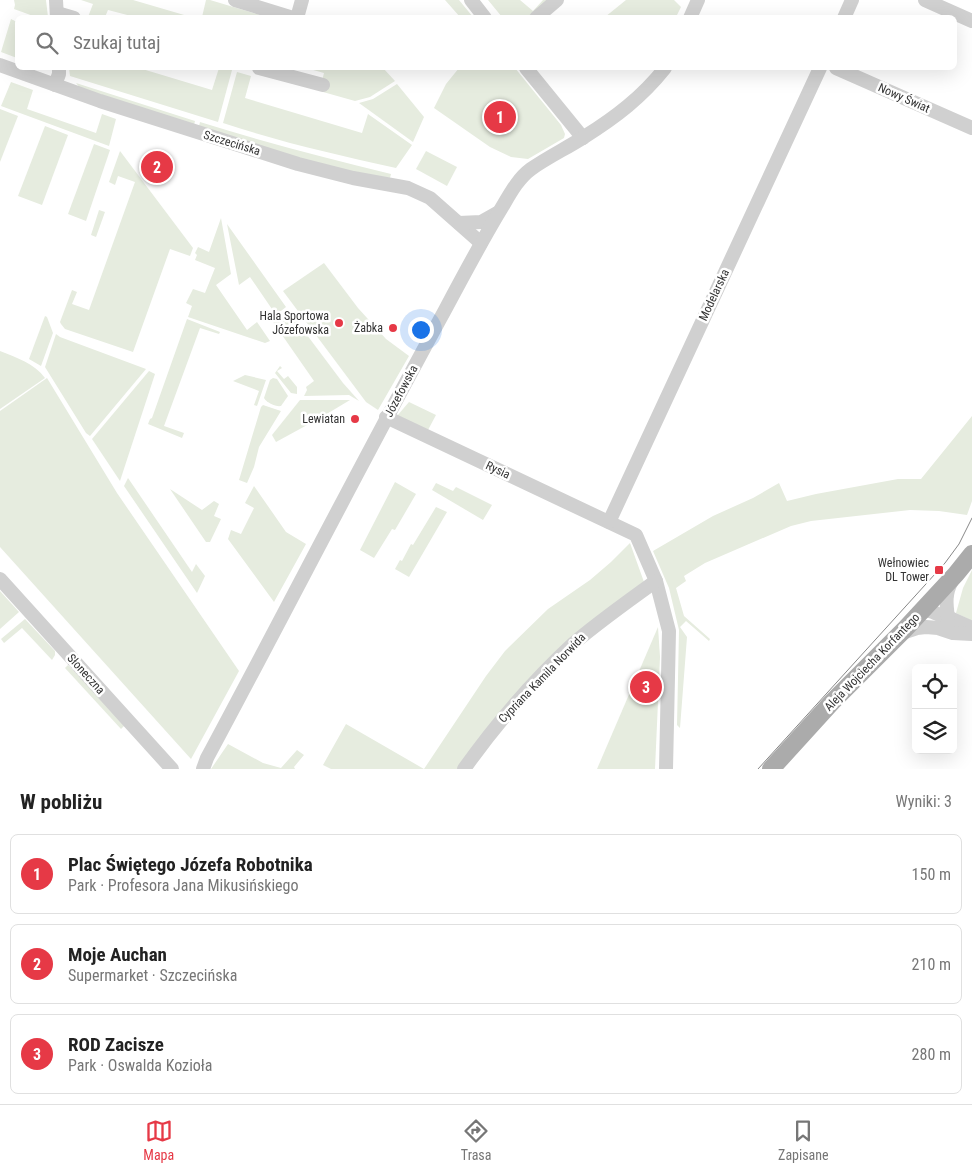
<!DOCTYPE html>
<html lang="pl">
<meta charset="utf-8">
<style>
body{margin:0;font-family:"Roboto Condensed",sans-serif;background:#f2f2f2;color:#222}
.controls{position:absolute;right:15px;bottom:15px;display:grid;overflow:hidden;border-radius:8px;box-shadow:0 5px 20px #0002}
.controls button{width:45px;height:45px;display:grid;place-items:center;padding:0;border:0;border-bottom:1px solid #e0e0e0;background:#fff;color:#222;font:25px sans-serif}
.you{position:absolute;left:420px;top:329px;width:18px;height:18px;margin:-12px;border:4px solid #fff;border-radius:50%;background:#1a73e8;box-shadow:0 0 0 8px #1a73e833}
.badge{display:grid;place-items:center;width:32px;height:32px;border-radius:50%;background:#e63946;color:#fff;font-size:16px;font-weight:700}
.pin{position:absolute;translate:-50% -50%;border:2px solid #fff;box-shadow:0 1px 5px #0006}
.list{margin:0;padding:0;list-style:none}
h2{display:flex;justify-content:space-between;align-items:center;height:65px;margin:0;padding:0 20px;font-size:21px}
h2 small{font-size:16px;font-weight:400;color:#767676}
.list li{display:grid;grid-template-columns:32px 1fr auto;gap:15px;align-items:center;box-sizing:border-box;height:80px;margin:0 10px 10px;padding:0 10px;border:1px solid #e0e0e0;border-radius:8px}
.list b{display:block;font-size:19px;white-space:nowrap}
.list p{margin:0;font-size:16px;white-space:nowrap;color:#767676}
.list em{font-size:16px;font-style:normal;color:#767676}
.icon{flex:none;width:28px;height:28px;fill:none;stroke:currentColor;stroke-width:2;stroke-linecap:round;stroke-linejoin:round}
.map{position:relative;flex:none;width:972px;height:769px;overflow:hidden}
.search{position:absolute;background:#fff;box-shadow:0 5px 20px #0002;left:15px;right:15px;top:15px;height:55px;display:flex;align-items:center;gap:12px;box-sizing:border-box;padding:0 18px;border-radius:8px;color:#767676;font-size:19px}
.sheet{height:335px;background:#fff}
nav{display:flex;justify-content:space-around;align-items:center;box-sizing:border-box;height:70px;border-top:1px solid #e0e0e0;background:#fff;font-size:14px;color:#767676}
nav a{display:grid;justify-items:center;gap:2px}
nav .on{color:#e63946}
.map>svg:first-child{display:block}
.green{fill:#e6ecdf}
.lines{fill:none;stroke-linecap:round;stroke-linejoin:round}
.minor{stroke:#d0d0d0;stroke-width:14}
.major{stroke:#ababab;stroke-width:18}
.tram{stroke:#888;stroke-width:1}
.poi-dot{fill:#e63946;stroke:#fff;stroke-width:2}
.labels{text-anchor:middle;stroke-width:5;stroke-linejoin:round;paint-order:stroke}
.street-label{font-size:12px;fill:#333;stroke:#fff}
.poi-label{font-size:12px;fill:#333;stroke:#fff;text-anchor:end}
</style>
<div class="map">
<svg width="972" height="769" viewBox="0 0 972 769">
<rect width="100%" height="100%" fill="#fff"/>
<g class="green">
<path d="M14,0H46L48,17H36L14,9L15,5Z"/>
<path d="M81,0H133L191,17H135L108,10L105,17H88L93,4Z"/>
<path d="M206,0H210L267,17H202Z"/>
<path d="M445,0H459L473,17H460Z"/>
<path d="M488,0H520L533,11L543,0H548L526,18L502,17Z"/>
<path d="M626,0H674L681,7L676,17H605Z"/>
<path d="M11,19L17,22V58L1,52Z"/>
<path d="M69,68H139L212,90L219,68L232,70L218,122L70,76Z"/>
<path d="M306,68H383L395,81L370,97L355,101L323,92L326,83L322,81L324,73Z"/>
<path d="M459,68H515L561,125L565,134L564,138L528,159L511,157L490,147L434,108L446,84Z"/>
<path d="M237,72L251,76L245,98L362,133L368,114L412,145L396,168C337,155 280,142 223,123Z"/>
<path d="M11,82L33,90L27,109L96,133L102,114L116,119L109,146L1,106Z"/>
<path d="M76,83L195,121L194,125L80,88Z"/>
<path d="M397,84L424,117L413,142L359,103L373,99Z"/>
<path d="M0,109L18,116L0,162Z"/>
<path d="M200,122C263,142 327,158 391,174L390,178C324,169 262,146 199,126Z"/>
<path d="M45,126L68,135L42,205L18,196Z"/>
<path d="M94,144L110,150L86,221L68,214Z"/>
<path d="M120,151L193,248L190,256L170,249L133,352L65,329L61,324L60,322L72,290L77,292L72,304L89,310L135,182L118,176L115,185L109,182Z"/>
<path d="M426,151L457,167L447,186L416,169Z"/>
<path d="M99,210L105,212L96,237L91,235Z"/>
<path d="M221,218L231,274L216,285L247,330L257,322L270,341L265,343L188,317L192,306L186,303L193,289L205,293L215,268L195,260L197,255L195,253L198,247L209,252Z"/>
<path d="M227,224L286,307L276,315L250,277L239,285Z"/>
<path d="M324,263L358,308L386,339L409,356L378,410L366,402L283,291Z"/>
<path d="M289,311L343,383L359,401L349,395L304,396L307,390L306,387L314,381L273,322Z"/>
<path d="M45,316L47,317L53,333L41,366L29,359Z"/>
<path d="M187,319L220,332L219,334L200,328L164,426L184,433L182,438L148,424L150,419L152,418Z"/>
<path d="M56,334L60,337L146,369L90,436L86,433L45,367Z"/>
<path d="M0,351C17,358 34,363 45,378L0,409Z"/>
<path d="M280,366L282,368L277,371L284,379L288,376L297,387V394L291,393L275,373Z"/>
<path d="M149,371L155,374L120,481L92,439Z"/>
<path d="M245,375L266,380L257,406L254,405L259,391L233,381Z"/>
<path d="M47,378L117,493L239,671L191,759L0,547V411Z"/>
<path d="M273,378L277,379L288,396L281,406C276,407 267,403 264,398L270,380Z"/>
<path d="M300,400H350L320,418L276,442L272,435Z"/>
<path d="M409,402L436,415L428,430L397,416Z"/>
<path d="M263,405L281,411L259,447L254,467L247,483L239,480L261,407Z"/>
<path d="M972,416V501L967,515L939,511L910,510L811,521L791,526L705,563L684,576L686,581L676,588L684,616L710,639L709,641L686,621L680,627L687,637L680,728L677,725L679,630L669,588L653,551L713,516L753,498L779,483L787,501L816,494L898,479H921Z"/>
<path d="M128,478L192,572L196,564L205,576L197,593L124,486Z"/>
<path d="M395,482L416,494L395,530L392,529L374,558L360,550Z"/>
<path d="M436,483L453,491L456,487L492,505L483,520L432,490Z"/>
<path d="M254,486L286,532L306,544L274,602L228,539L231,530L241,534L254,508L245,503Z"/>
<path d="M170,489L202,510L214,501L219,504L214,516L221,519L210,542H206Z"/>
<path d="M436,507L447,512L409,577L395,569L400,560L402,561L411,544L413,545Z"/>
<path d="M630,543L644,582L621,600L457,769H331L323,765L346,724L424,769L486,676L505,651L548,609L590,580L611,562Z"/>
<path d="M972,570V621L956,613L963,588Z"/>
<path d="M0,591L19,612L0,629Z"/>
<path d="M25,619L55,651V655L52,660L22,628L4,643L1,639Z"/>
<path d="M658,627L660,657L655,769H597Z"/>
<path d="M68,665L125,725L121,729L65,668Z"/>
<path d="M228,744L263,763L281,768L297,750L304,755L294,767L295,769H211Z"/>
</g>
<g class="lines">
<g class="minor">
<path d="M56,0L57,18"/>
<path d="M235,0L293,18"/>
<path d="M471,0L485,18"/>
<path d="M925,0L972,21"/>
<path d="M57,13L74,18"/>
<path d="M297,18L302,0"/>
<path d="M536,18L557,0"/>
<path d="M690,18L698,0"/>
<path d="M844,18L852,0"/>
<path d="M0,65L100,101L298,164L353,178L408,188L430,198L481,243"/>
<path d="M259,68L323,85"/>
<path d="M526,68L583,138"/>
<path d="M836,68L972,128"/>
<path d="M55,85L59,74V68"/>
<path d="M459,223L481,222L497,213"/>
<path d="M386,417L636,535L656,581L669,631L666,769"/>
<path d="M609,522L820,68"/>
<path d="M0,579L172,769"/>
<path d="M923,609L933,612L942,616L948,617L972,628"/>
<path d="M948,617C946,604 945,593 952,581"/>
<path d="M902,633L917,628L926,627L938,628L953,633L972,634"/>
<path d="M203,769L207,758C287,609 364,458 445,310C462,278 479,246 498,214C508,198 516,180 531,169C548,157 567,148 584,137C616,117 642,97 665,68"/>
<path d="M464,769C496,724 533,681 574,643C600,621 628,601 656,581"/>
</g>
<path class="major" d="M771,769L832,702L905,629L956,574L972,554"/>
<path class="tram" d="M758,769L945,563L959,544L972,518"/>
</g>
<g class="poi-dot">
<circle cx="339" cy="323" r="5"/>
<circle cx="393" cy="328" r="5"/>
<circle cx="355" cy="419" r="5"/>
<rect x="934" y="565" width="10" height="10" rx="2.5"/>
</g>
<g class="labels">
<g class="street-label">
<text transform="translate(904 98) rotate(24)" y="4">Nowy Świat</text>
<text transform="translate(232 143) rotate(17)" y="4">Szczecińska</text>
<text transform="translate(714 295) rotate(-65)" y="4">Modelarska</text>
<text transform="translate(401 391) rotate(-62)" y="4">Józefowska</text>
<text transform="translate(498 470) rotate(25)" y="4">Rysia</text>
<text transform="translate(872 662) rotate(-46)" y="4">Aleja Wojciecha Korfantego</text>
<text transform="translate(86 674) rotate(48)" y="4">Słoneczna</text>
<text transform="translate(542 678) rotate(-46)" y="4">Cypriana Kamila Norwida</text>
</g>
<g class="poi-label">
<text x="329" y="320">Hala Sportowa<tspan x="329" dy="14">Józefowska</tspan></text>
<text x="383" y="332">Żabka</text>
<text x="345" y="423">Lewiatan</text>
<text x="929" y="567">Wełnowiec<tspan x="929" dy="14">DL Tower</tspan></text>
</g>
</g>
</svg>
<div class="controls">
<button><svg class="icon" aria-label="locate" viewBox="0 0 24 24"><circle cx="12" cy="12" r="6"/><path d="M12 2v4M12 18v4M2 12h4M18 12h4"/></svg></button>
<button><svg class="icon" aria-label="layers" viewBox="0 0 24 24"><path d="M12 4l9 5-9 5-9-5zM3 14l9 5 9-5"/></svg></button>
</div>
<div class="you"></div>
<div class="pin badge" style="left:500px;top:117px">1</div>
<div class="pin badge" style="left:157px;top:167px">2</div>
<div class="pin badge" style="left:646px;top:687px">3</div>
<div class="search"><svg class="icon" aria-label="search" viewBox="0 0 24 24"><circle cx="10" cy="10" r="6"/><path d="M15 15l6 6"/></svg>Szukaj tutaj</div>
</div>
<section class="sheet">
<h2>W pobliżu<small>Wyniki: 3</small></h2>
<ul class="list">
<li><span class="badge">1</span><div><b>Plac Świętego Józefa Robotnika</b><p>Park · Profesora Jana Mikusińskiego</p></div><em>150 m</em></li>
<li><span class="badge">2</span><div><b>Moje Auchan</b><p>Supermarket · Szczecińska</p></div><em>210 m</em></li>
<li><span class="badge">3</span><div><b>ROD Zacisze</b><p>Park · Oswalda Kozioła</p></div><em>280 m</em></li>
</ul>
</section>
<nav>
<a class="on"><svg class="icon" aria-label="map" viewBox="0 0 24 24"><path d="M3 6l6-2 6 2 6-2v14l-6 2-6-2-6 2zM9 4v14M15 6v14"/></svg>Mapa</a>
<a><svg class="icon" aria-label="directions" viewBox="0 0 24 24"><path d="M12 3l9 9-9 9-9-9zM9 14v-3h6M13 9l2 2-2 2"/></svg>Trasa</a>
<a><svg class="icon" aria-label="saved" viewBox="0 0 24 24"><path d="M7 4h10v16l-5-4-5 4z"/></svg>Zapisane</a>
</nav>
